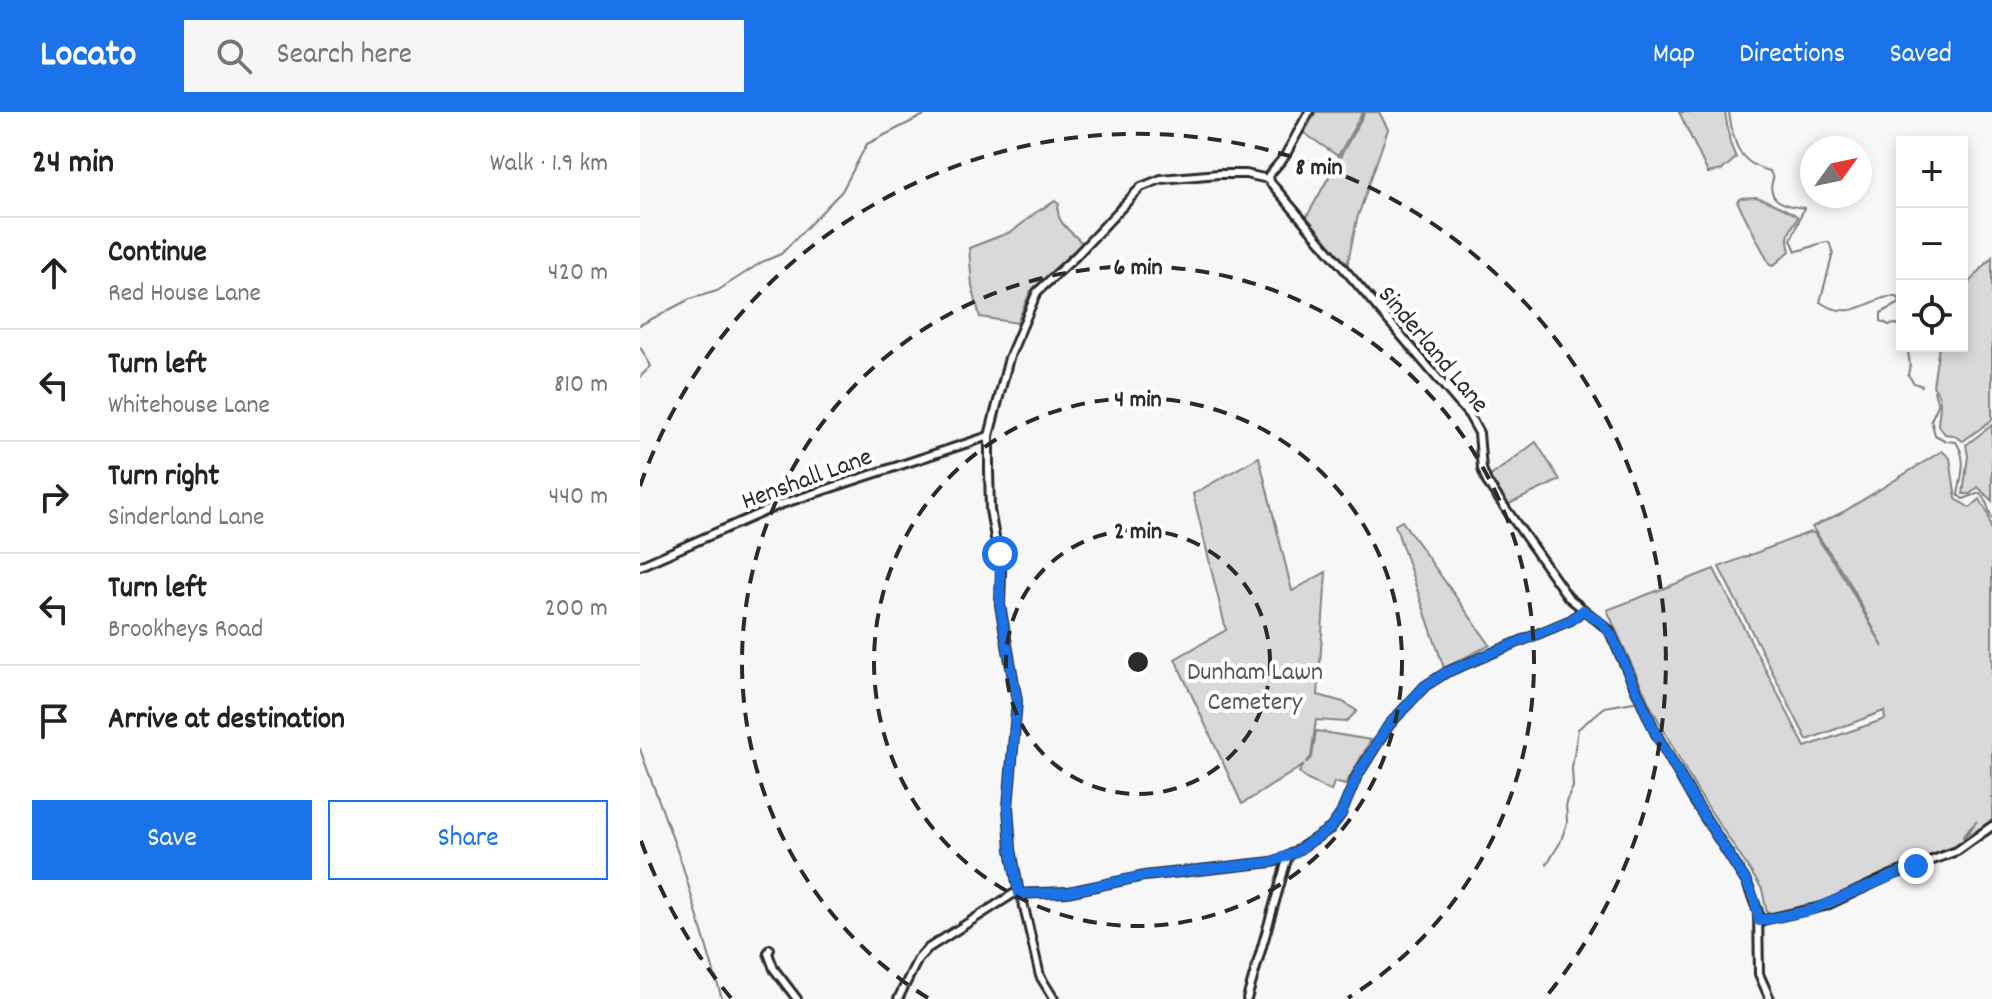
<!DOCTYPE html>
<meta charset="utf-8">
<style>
body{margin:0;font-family:Dekko,sans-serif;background:#f6f6f6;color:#222}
.controls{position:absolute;right:24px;top:24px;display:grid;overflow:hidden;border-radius:0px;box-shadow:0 4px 12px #0003}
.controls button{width:72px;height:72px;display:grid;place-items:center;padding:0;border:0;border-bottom:2px solid #e0e0e0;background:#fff;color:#222;font:40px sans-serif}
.compass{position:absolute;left:1160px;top:24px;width:72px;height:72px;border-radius:50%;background:#fff;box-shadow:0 4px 12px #0003;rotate:57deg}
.stop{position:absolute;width:24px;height:24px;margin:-18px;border:6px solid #1a73e8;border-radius:50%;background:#fff}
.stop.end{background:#1a73e8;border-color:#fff;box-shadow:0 2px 8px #0008}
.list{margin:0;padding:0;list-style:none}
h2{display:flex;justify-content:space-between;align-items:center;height:104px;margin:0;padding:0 32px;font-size:34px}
h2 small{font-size:26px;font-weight:400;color:#767676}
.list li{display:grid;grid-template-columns:52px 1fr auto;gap:24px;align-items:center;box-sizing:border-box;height:112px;padding:0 32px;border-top:2px solid #e0e0e0}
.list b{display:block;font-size:30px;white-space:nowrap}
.list p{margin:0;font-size:26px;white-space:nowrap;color:#767676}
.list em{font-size:26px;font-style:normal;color:#767676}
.actions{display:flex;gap:16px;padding:24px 32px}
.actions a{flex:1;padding:18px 0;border:2px solid #1a73e8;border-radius:0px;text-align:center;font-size:28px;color:#1a73e8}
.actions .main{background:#1a73e8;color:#fff}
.icon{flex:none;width:44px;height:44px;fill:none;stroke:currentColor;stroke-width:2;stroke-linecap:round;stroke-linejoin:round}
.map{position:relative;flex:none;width:1352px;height:887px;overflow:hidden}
header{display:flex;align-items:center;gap:48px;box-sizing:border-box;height:112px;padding:0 40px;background:#1a73e8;color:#fff}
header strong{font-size:38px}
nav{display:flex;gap:44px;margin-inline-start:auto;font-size:28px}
.search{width:560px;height:72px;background:#f6f6f6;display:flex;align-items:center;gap:20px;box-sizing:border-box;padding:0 28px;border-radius:0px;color:#767676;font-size:30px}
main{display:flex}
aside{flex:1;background:#fff}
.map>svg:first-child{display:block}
.green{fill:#d9d9d9;stroke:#828282;stroke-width:2}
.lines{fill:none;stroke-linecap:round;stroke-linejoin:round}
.stream{stroke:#7b7b7b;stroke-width:2}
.minor-casing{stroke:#2b2b2b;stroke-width:12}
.minor{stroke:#fff;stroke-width:6}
.route{stroke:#1a73e8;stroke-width:10}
.ring{fill:none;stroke:#2b2b2b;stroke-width:4;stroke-dasharray:14 10}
.labels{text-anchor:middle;stroke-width:8;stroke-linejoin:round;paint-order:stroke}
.street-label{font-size:26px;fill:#2b2b2b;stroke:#fff}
.park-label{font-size:26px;fill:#565656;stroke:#fff}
.centre{fill:#2b2b2b;stroke:#fff;stroke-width:4}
.ring-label{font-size:24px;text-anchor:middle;font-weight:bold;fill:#2b2b2b;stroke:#fff;stroke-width:8;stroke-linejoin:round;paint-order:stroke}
</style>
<header>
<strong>Locato</strong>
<div class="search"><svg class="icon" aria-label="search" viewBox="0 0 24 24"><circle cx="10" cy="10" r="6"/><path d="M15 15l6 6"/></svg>Search here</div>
<nav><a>Map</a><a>Directions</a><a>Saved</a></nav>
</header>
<main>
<aside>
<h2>24 min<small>Walk · 1.9 km</small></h2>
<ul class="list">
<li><svg class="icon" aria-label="ahead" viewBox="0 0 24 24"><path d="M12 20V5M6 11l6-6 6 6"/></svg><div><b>Continue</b><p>Red House Lane</p></div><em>420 m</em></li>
<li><svg class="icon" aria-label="left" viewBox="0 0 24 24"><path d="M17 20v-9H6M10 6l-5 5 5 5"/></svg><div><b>Turn left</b><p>Whitehouse Lane</p></div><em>810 m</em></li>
<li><svg class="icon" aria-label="right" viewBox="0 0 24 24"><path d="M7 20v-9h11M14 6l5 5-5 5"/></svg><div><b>Turn right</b><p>Sinderland Lane</p></div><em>440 m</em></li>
<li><svg class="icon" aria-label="left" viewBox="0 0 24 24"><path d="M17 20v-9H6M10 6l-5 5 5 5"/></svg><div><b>Turn left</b><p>Brookheys Road</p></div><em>200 m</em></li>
<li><svg class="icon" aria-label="arrive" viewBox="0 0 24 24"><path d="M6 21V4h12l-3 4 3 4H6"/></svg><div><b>Arrive at destination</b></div></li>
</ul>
<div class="actions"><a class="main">Save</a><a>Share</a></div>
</aside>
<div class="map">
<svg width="1352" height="887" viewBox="0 0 1352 887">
<rect width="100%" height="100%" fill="#f7f7f7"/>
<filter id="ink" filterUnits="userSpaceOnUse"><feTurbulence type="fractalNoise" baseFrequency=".0125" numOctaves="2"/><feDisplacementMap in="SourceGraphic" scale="16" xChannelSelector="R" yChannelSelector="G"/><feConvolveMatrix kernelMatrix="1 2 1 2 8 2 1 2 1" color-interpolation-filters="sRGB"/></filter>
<g filter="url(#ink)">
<g class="green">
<path d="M676,0H723L698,44L664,21Z"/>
<path d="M725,0H739L748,17L717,107L707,154L666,106Z"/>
<path d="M1039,0H1085L1090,31L1096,46L1082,58L1068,61Z"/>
<path d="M1116,85C1124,87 1153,100 1158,105C1150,119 1145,124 1150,139L1133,154L1130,153L1097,89L1101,86Z"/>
<path d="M415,89L419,92C413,109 431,119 442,131L390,180L377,211L340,205L332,174L329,136L373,119L395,101Z"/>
<path d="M1352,145V308L1323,329L1313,323L1305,322L1298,313C1299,296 1304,288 1293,274L1299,234H1322V179Z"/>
<path d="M1352,313V389L1338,375L1330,382H1323L1328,344L1326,333Z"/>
<path d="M896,330L920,368L867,393L848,366Z"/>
<path d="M1302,339L1310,346L1316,387L1330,396L1340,387L1348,402L1352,423V721L1332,732L1325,725L1337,709L1323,724L1325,731L1257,756L1172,794L1127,802L1122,777L1056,677L1010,593L967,498L1074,457L1165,635L1245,607L1244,599L1167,628L1079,455L1170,420L1174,421L1205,467L1243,535L1207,466L1172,415L1203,400Z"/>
<path d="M619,345L652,479L686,460L678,583L703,590L717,599L706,610L676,608L671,645L666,651L672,645L676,619L731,628L705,673L694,670L691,679L666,667L659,660L664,653L602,692L535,547L586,518L553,382Z"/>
<path d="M762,409L850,533L804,556L755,413Z"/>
</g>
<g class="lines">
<g class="stream">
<path d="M1089,0C1093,30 1098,52 1130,59L1133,67C1125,89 1146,94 1164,96L1151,128L1156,139C1168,138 1177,130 1189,130L1193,141L1180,190C1216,214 1235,178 1259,186L1260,191L1241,201V209L1249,213L1257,212L1262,217"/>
<path d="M0,213L50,187L77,179L122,150L141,142L202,79L227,32L290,0"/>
<path d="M1267,234L1270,253L1268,263L1274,271L1282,274"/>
<path d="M0,235L11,254L0,265"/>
<path d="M1294,279L1298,293L1291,308L1295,323L1306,329L1316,330C1328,347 1321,364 1318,383L1323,387L1340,381L1345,387L1352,407"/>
<path d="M0,637L42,752L82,887"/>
<path d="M907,752L920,731L927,711L926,690L933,675L932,656L938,617L965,595L994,590"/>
</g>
<g class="minor-casing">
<g id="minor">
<path d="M669,0L645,44L629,63L630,70L829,303L839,321L842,357L847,370L928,485L969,518L1016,622L1053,687L1107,771L1118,800L1119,862L1130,887"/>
<path d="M0,454L139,393L349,324"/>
<path d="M379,782L371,737L368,695L377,589L360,493L361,459L350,398L349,358V324L369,246L397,180L436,144L501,75L521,67L579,62H606L628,67"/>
<path d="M381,782L400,864L414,887"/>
<path d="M1119,809L1185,794L1249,764L1317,739L1352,714"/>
<path d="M130,837L128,841L134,857L157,887"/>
<path d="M258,887L278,847L287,837L373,782L428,780L504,764L632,750L647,745L691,716L701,702L717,664L749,613L785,574L807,560L931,508L943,498"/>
<path d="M607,887L648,744"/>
</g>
</g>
<use href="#minor" class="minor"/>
</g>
</g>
<g class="lines" filter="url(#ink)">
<path class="route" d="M360,442V493L377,589L368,695L371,737L379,782L428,780L504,764L632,750L654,741L691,716L701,702L717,664L748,614L785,574L807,560L931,508L943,498L962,511L972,524L1016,622L1053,687L1107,771L1114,786L1119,809L1172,798L1276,754"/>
</g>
<g class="ring">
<circle cx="498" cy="550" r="132"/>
<circle cx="498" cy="550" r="264"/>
<path d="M288 886A396 396 0 1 1 708 886"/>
<path d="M91 886A528 528 0 0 1 0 726M0 374A528 528 0 1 1 905 886"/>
</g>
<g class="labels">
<g class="street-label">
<text transform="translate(795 236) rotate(50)" y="9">Sinderland Lane</text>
<text transform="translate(166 365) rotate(-20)" y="9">Henshall Lane</text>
</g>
<g class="park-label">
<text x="615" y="567">Dunham Lawn<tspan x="615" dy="30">Cemetery</tspan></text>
</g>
</g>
<circle cx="498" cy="550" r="12" class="centre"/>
<g class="ring-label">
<text x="679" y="62">8 min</text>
<text x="498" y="162">6 min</text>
<text x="498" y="294">4 min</text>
<text x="498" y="426">2 min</text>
</g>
</svg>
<div class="controls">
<button>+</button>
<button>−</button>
<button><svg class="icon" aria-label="locate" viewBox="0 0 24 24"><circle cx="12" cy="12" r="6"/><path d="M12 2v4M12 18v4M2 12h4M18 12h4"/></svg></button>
</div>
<svg class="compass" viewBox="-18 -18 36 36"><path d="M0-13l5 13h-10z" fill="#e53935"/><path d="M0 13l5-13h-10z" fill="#767676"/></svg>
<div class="stop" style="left:360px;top:442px"></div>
<div class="stop end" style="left:1276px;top:754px"></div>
</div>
</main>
